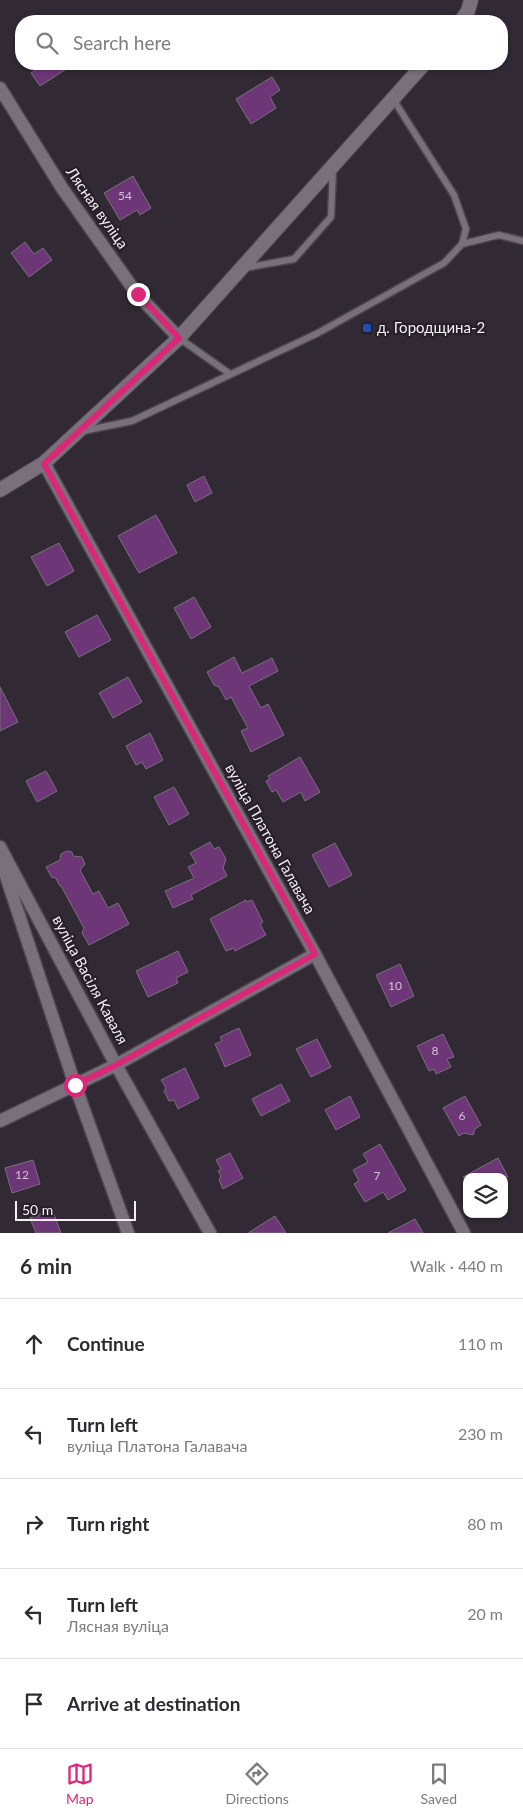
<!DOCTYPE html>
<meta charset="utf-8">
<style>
body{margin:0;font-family:Lato,sans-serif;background:#f2f2f3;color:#2b2b33}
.controls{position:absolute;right:15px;bottom:15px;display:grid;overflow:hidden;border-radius:10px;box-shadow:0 1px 4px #0004}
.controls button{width:45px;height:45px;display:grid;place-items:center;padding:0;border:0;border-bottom:1px solid #e1e1e2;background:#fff;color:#2b2b33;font:25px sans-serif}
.scale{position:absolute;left:15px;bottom:12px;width:121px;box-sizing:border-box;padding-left:5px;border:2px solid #f4eef5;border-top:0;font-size:14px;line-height:18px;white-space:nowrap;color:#f4eef5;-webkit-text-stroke:4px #271f29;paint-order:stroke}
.stop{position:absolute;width:15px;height:15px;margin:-11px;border:4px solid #db2777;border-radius:50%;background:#fff}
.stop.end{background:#db2777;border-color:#fff;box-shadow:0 1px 5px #0008}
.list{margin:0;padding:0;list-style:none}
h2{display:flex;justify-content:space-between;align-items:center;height:65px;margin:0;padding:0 20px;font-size:21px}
h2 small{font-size:16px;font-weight:400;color:#7c7c81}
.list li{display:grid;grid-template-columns:32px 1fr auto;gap:15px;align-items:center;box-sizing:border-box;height:90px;padding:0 20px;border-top:1px solid #e1e1e2}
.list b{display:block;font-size:19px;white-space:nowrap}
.list p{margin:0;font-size:16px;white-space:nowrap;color:#7c7c81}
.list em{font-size:16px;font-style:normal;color:#7c7c81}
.icon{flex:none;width:28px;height:28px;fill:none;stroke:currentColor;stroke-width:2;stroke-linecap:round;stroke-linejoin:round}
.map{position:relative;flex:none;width:523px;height:1233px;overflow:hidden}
.search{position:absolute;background:#fff;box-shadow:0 1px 4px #0004;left:15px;right:15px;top:15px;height:55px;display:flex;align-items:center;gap:12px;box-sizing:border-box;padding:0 18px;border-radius:20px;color:#7c7c81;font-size:19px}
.sheet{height:515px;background:#fff}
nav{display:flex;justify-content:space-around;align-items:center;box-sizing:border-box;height:70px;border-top:1px solid #e1e1e2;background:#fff;font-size:14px;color:#7c7c81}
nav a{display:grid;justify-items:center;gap:2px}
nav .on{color:#db2777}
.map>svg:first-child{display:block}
.building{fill:#6c3677;stroke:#7a707c}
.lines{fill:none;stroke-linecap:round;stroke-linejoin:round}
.service-casing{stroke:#4e474f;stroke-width:9}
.minor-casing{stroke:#4e474f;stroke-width:15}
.tertiary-casing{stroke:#4e474f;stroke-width:16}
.service{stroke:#79707b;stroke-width:6}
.minor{stroke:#79707b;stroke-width:12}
.tertiary{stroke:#79707b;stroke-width:14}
.route{stroke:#db2777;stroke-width:6}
.transit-dot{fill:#1a4fb4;stroke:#271f29;stroke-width:2}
.labels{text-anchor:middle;stroke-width:4.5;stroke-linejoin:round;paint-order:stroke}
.number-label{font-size:12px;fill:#d2c0d6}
.street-label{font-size:15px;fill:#f4eef5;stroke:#271f29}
.poi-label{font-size:15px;fill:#f4eef5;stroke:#271f29;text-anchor:start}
</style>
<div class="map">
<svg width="523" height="1233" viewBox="0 0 523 1233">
<rect width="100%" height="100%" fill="#312933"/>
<g class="building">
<path d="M46,64H74L40,86L31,73Z"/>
<path d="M272,77L280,90L270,97L276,108L251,124L236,99Z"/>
<path d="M133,176L151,208L140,215L137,210L120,220L104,193Z"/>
<path d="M25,242L34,254L43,248L52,260L29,277L11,253Z"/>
<path d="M204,476L212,493L195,502L187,485Z"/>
<path d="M156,515L177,553L139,573L118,536Z"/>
<path d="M59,543L74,571L47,586L31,557Z"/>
<path d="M194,597L211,627L191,639L174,608Z"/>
<path d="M97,615L111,640L79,657L65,632Z"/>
<path d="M234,657L242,673L272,658L278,671L249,686L261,708L268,704L284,735L251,752L241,731L248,728L231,697L226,700L219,687L214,685L207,672Z"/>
<path d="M128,677L142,702L113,718L99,693Z"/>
<path d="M0,687L18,722L0,731Z"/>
<path d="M150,733L163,760L146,769L142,762L136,765L126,746Z"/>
<path d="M300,757L320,792L305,801L301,792L283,802L276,790L272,792L266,781L270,779L268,776Z"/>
<path d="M46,771L57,791L37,802L26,781Z"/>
<path d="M174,787L189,814L169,825L154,797Z"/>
<path d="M210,842L214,849L219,847L226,859L223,868L227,876L191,895L193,899L173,908L165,891L194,878L188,867L196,863L190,853Z"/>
<path d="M335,843L352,875L329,887L312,855Z"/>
<path d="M67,851L72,852L73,856L82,857L85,864L80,870L93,894L99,891L108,908L118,903L129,924L89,945L82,933L84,928L61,886H60L55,877L52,878L46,867L60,860L61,854Z"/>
<path d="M246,900L247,902L252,900L263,922L260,924L266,935L235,951L234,948L226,951L210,919Z"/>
<path d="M178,951L188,972L176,978L178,983L148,997L136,971Z"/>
<path d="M400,964L414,996L391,1007L376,975Z"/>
<path d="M239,1028L251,1055L225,1067L215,1044L222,1041L220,1037Z"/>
<path d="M443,1034L454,1057L447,1059L451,1067L436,1074L434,1069L429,1071L417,1046Z"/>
<path d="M317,1039L331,1067L311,1077L296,1049Z"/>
<path d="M185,1068L199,1098L178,1109L174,1100L169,1101L164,1091L166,1088L161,1080Z"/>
<path d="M281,1084L290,1101L261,1116L252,1099Z"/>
<path d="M350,1096L360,1117L336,1130L325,1110Z"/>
<path d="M465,1096L481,1125L475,1129L473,1135L464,1133L459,1136L443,1108Z"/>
<path d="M380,1144L406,1190L388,1200L383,1192L365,1202L354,1184L359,1181L353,1170L368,1162L363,1154Z"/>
<path d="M230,1153L243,1178L223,1189L219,1180L221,1176L218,1171L221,1169L216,1160Z"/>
<path d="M498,1158L508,1177H463Z"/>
<path d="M33,1160L40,1184L12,1193L5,1168Z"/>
<path d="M52,1209L61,1233H36L30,1218Z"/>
<path d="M275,1216L286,1233H248Z"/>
<path d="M415,1219L423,1233H388Z"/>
</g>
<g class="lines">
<g class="service-casing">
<g id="service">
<path d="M462,244L499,235L523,241"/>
<path d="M244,268L294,259L331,217L333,169"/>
<path d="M179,338L230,374"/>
<path d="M83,431L132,421L318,333L444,263L462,244L466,229L454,195L393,99"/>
</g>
</g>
<g class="minor-casing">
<g id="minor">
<path d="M0,88L62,188L137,294L179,338"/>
<path d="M44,463L315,954L464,1233"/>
<path d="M0,847L116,1065L210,1233"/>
<path d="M2,864L75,1085L128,1233"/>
<path d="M0,1121L116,1065L315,954"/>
</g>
</g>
<g class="tertiary-casing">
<g id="tertiary">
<path d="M461,21L468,11L471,0"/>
<path d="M0,490L44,463L179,338L424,64"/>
</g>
</g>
<use href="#service" class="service"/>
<use href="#minor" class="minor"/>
<use href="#tertiary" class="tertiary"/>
</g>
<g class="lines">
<path class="route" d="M75,1085L116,1065L315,954L44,464L179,338L138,294"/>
</g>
<rect class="transit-dot" x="362" y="323" width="10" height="10" rx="2.5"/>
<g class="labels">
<g class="number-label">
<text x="125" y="200">54</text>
<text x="395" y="990">10</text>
<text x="435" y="1055">8</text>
<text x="462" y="1120">6</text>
<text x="22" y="1179">12</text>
<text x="377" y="1180">7</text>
</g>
<g class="street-label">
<text transform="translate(97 208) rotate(55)" y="5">Лясная вуліца</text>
<text transform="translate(270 839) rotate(61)" y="5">вуліца Платона Галавача</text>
<text transform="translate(90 980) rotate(62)" y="5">вуліца Васіля Каваля</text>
</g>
<g class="poi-label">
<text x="377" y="333">д. Городщина-2</text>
</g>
</g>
</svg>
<div class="controls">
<button><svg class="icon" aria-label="layers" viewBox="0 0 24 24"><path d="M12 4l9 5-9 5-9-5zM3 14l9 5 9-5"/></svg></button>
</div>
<div class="scale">50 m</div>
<div class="stop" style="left:75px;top:1085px"></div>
<div class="stop end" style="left:138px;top:294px"></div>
<div class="search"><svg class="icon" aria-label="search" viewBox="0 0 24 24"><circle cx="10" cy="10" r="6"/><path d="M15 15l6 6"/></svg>Search here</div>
</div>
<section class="sheet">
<h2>6 min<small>Walk · 440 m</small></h2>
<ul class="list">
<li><svg class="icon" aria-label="ahead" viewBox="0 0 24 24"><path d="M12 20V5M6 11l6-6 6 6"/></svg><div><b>Continue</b></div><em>110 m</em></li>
<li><svg class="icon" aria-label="left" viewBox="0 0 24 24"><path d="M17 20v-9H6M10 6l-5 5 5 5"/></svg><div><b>Turn left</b><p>вуліца Платона Галавача</p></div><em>230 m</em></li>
<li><svg class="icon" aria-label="right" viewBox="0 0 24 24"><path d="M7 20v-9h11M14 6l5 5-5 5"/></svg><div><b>Turn right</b></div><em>80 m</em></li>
<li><svg class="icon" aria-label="left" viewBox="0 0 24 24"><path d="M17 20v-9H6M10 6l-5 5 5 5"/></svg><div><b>Turn left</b><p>Лясная вуліца</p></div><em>20 m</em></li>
<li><svg class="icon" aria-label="arrive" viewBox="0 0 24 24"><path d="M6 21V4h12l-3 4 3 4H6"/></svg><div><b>Arrive at destination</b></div></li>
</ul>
</section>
<nav>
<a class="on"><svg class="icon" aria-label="map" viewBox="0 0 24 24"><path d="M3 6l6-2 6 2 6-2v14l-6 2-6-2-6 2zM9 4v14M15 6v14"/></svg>Map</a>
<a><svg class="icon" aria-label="directions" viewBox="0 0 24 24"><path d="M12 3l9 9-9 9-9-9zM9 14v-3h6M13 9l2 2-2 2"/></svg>Directions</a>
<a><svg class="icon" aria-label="saved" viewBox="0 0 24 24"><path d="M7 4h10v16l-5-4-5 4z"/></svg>Saved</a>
</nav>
